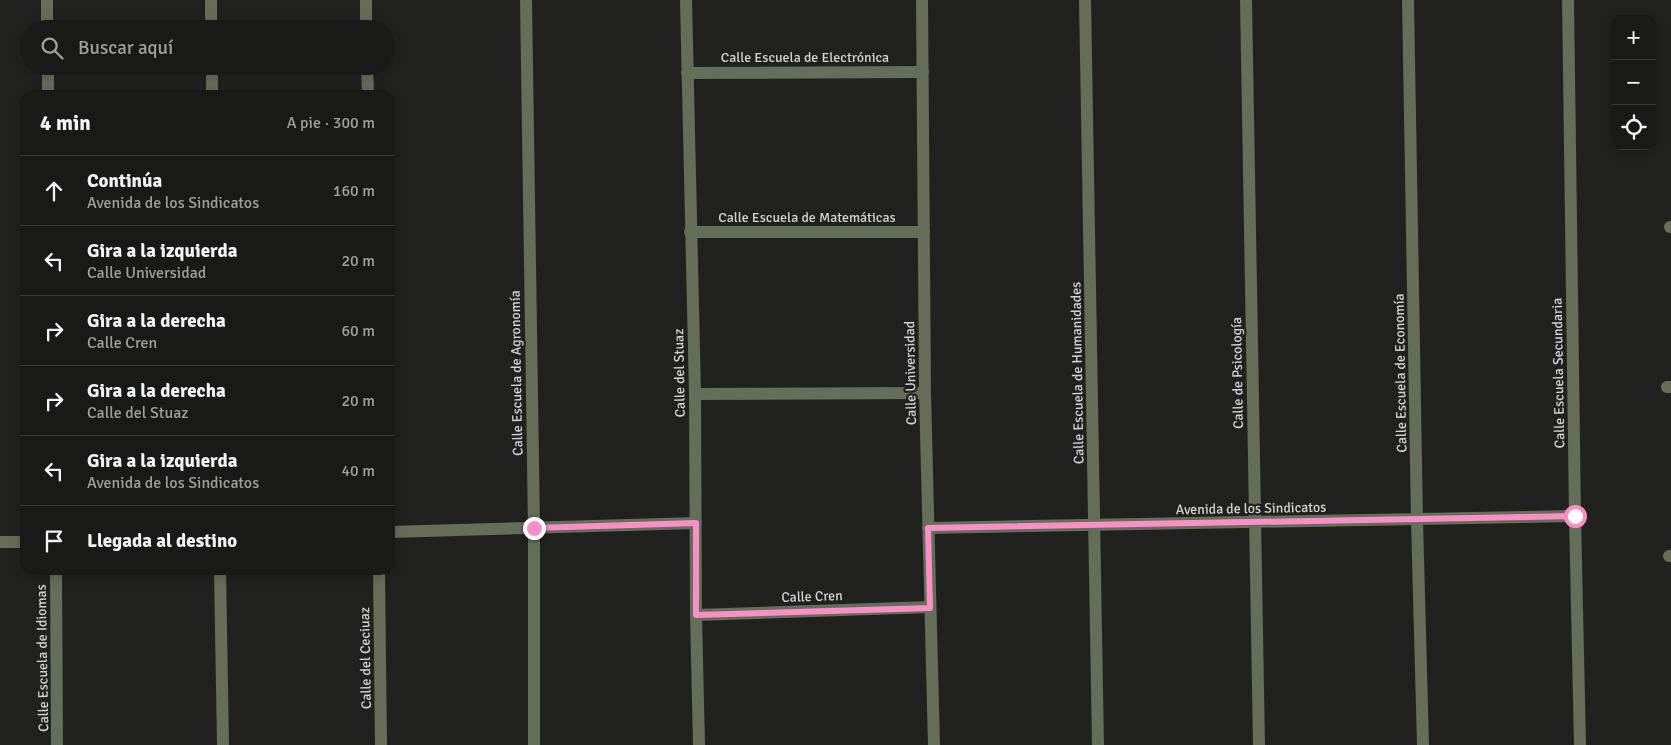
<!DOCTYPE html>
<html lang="es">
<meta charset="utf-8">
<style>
body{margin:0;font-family:Signika,sans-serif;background:#222320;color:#f1f3f6}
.controls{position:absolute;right:15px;top:15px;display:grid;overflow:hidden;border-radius:10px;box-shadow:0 2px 12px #0003}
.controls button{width:45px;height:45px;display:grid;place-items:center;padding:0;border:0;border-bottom:1px solid #373836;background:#191a17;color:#f1f3f6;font:25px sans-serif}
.stop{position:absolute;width:15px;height:15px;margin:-11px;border:4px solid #fa8fc7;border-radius:50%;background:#fff}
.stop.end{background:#fa8fc7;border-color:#fff;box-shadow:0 1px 5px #0008}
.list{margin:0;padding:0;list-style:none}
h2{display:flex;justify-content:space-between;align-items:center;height:65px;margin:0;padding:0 20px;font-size:21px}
h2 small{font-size:16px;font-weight:400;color:#9fa1a1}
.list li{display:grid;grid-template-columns:32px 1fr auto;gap:15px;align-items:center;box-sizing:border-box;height:70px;padding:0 20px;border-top:1px solid #373836}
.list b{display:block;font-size:19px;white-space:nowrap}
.list p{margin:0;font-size:16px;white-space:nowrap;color:#9fa1a1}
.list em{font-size:16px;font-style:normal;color:#9fa1a1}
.icon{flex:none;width:28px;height:28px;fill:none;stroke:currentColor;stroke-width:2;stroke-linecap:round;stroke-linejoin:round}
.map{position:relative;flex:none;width:1671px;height:745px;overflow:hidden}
.search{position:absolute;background:#191a17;box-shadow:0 2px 12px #0003;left:20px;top:20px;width:375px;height:55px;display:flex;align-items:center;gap:12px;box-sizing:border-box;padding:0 18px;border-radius:28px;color:#9fa1a1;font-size:19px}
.panel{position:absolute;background:#191a17;box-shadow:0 2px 12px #0003;left:20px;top:90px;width:375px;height:485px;border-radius:15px}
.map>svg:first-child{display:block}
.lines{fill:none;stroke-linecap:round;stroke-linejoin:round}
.minor{stroke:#646e58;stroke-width:12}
.route{stroke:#fa8fc7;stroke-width:6}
.labels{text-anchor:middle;stroke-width:4.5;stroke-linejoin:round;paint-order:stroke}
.street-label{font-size:14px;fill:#d3d4d2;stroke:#21221f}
</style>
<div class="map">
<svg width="1671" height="745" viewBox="0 0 1671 745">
<rect width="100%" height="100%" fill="#21221f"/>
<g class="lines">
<g class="minor">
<path d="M47,0V29"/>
<path d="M211,0V29"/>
<path d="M366,0V29"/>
<path d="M526,0L534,528V745"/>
<path d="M686,0L695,394L696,615L699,745"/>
<path d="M922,0L925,393L934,745"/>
<path d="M1085,0L1098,745"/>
<path d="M1246,0L1259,745"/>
<path d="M1408,0L1417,520L1423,745"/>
<path d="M1568,0L1575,516L1580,745"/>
<path d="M48,66V95"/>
<path d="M212,66V95"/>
<path d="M367,66L368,95"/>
<path d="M687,73L923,72"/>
<path d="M1670,227H1671"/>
<path d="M690,232H924"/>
<path d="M1667,387H1671"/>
<path d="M695,394L925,393"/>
<path d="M928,528L1575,516"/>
<path d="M390,532L696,523"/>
<path d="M0,542H25"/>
<path d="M1669,556H1671"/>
<path d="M56,570L57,745"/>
<path d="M220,570L223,745"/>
<path d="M379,570L381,745"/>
<path d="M696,615L930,607"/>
</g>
</g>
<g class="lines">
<path class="route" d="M534,528L696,523V615L930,608L928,528L1575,516"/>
</g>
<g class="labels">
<g class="street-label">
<text x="805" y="62">Calle Escuela de Electrónica</text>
<text x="807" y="222">Calle Escuela de Matemáticas</text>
<text transform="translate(516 373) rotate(-91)" y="5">Calle Escuela de Agronomía</text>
<text transform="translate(679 373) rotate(-91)" y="5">Calle del Stuaz</text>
<text transform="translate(910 373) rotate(-91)" y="5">Calle Universidad</text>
<text transform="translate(1077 373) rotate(-91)" y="5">Calle Escuela de Humanidades</text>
<text transform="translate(1237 373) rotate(-91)" y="5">Calle de Psicología</text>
<text transform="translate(1400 373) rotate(-91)" y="5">Calle Escuela de Economía</text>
<text transform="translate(1558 373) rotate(-91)" y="5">Calle Escuela Secundaria</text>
<text transform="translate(1251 508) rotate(-1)" y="5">Avenida de los Sindicatos</text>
<text transform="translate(812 596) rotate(-2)" y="5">Calle Cren</text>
<text transform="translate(42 658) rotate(-91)" y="5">Calle Escuela de Idiomas</text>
<text transform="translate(365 658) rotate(-91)" y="5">Calle del Ceciuaz</text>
</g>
</g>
</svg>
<div class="controls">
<button>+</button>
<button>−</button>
<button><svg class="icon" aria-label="locate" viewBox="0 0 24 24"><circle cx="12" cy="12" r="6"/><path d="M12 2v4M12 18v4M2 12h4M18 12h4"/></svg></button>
</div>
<div class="stop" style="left:1575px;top:516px"></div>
<div class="stop end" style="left:534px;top:528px"></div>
<div class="search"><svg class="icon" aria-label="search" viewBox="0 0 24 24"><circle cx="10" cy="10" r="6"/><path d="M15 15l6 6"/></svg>Buscar aquí</div>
<section class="panel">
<h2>4 min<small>A pie · 300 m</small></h2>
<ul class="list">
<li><svg class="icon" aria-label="ahead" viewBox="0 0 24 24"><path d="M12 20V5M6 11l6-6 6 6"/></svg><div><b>Continúa</b><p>Avenida de los Sindicatos</p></div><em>160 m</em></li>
<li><svg class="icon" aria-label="left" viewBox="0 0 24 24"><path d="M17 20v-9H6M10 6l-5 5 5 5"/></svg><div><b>Gira a la izquierda</b><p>Calle Universidad</p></div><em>20 m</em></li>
<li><svg class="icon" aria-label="right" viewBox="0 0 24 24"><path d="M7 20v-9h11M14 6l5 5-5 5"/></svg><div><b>Gira a la derecha</b><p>Calle Cren</p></div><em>60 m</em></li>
<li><svg class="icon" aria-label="right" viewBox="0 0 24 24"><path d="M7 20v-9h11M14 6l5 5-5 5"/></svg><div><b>Gira a la derecha</b><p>Calle del Stuaz</p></div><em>20 m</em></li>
<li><svg class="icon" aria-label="left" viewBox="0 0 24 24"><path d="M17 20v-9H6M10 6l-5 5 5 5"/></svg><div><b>Gira a la izquierda</b><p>Avenida de los Sindicatos</p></div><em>40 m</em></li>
<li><svg class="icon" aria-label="arrive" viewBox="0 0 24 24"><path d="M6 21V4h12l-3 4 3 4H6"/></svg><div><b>Llegada al destino</b></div></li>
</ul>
</section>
</div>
